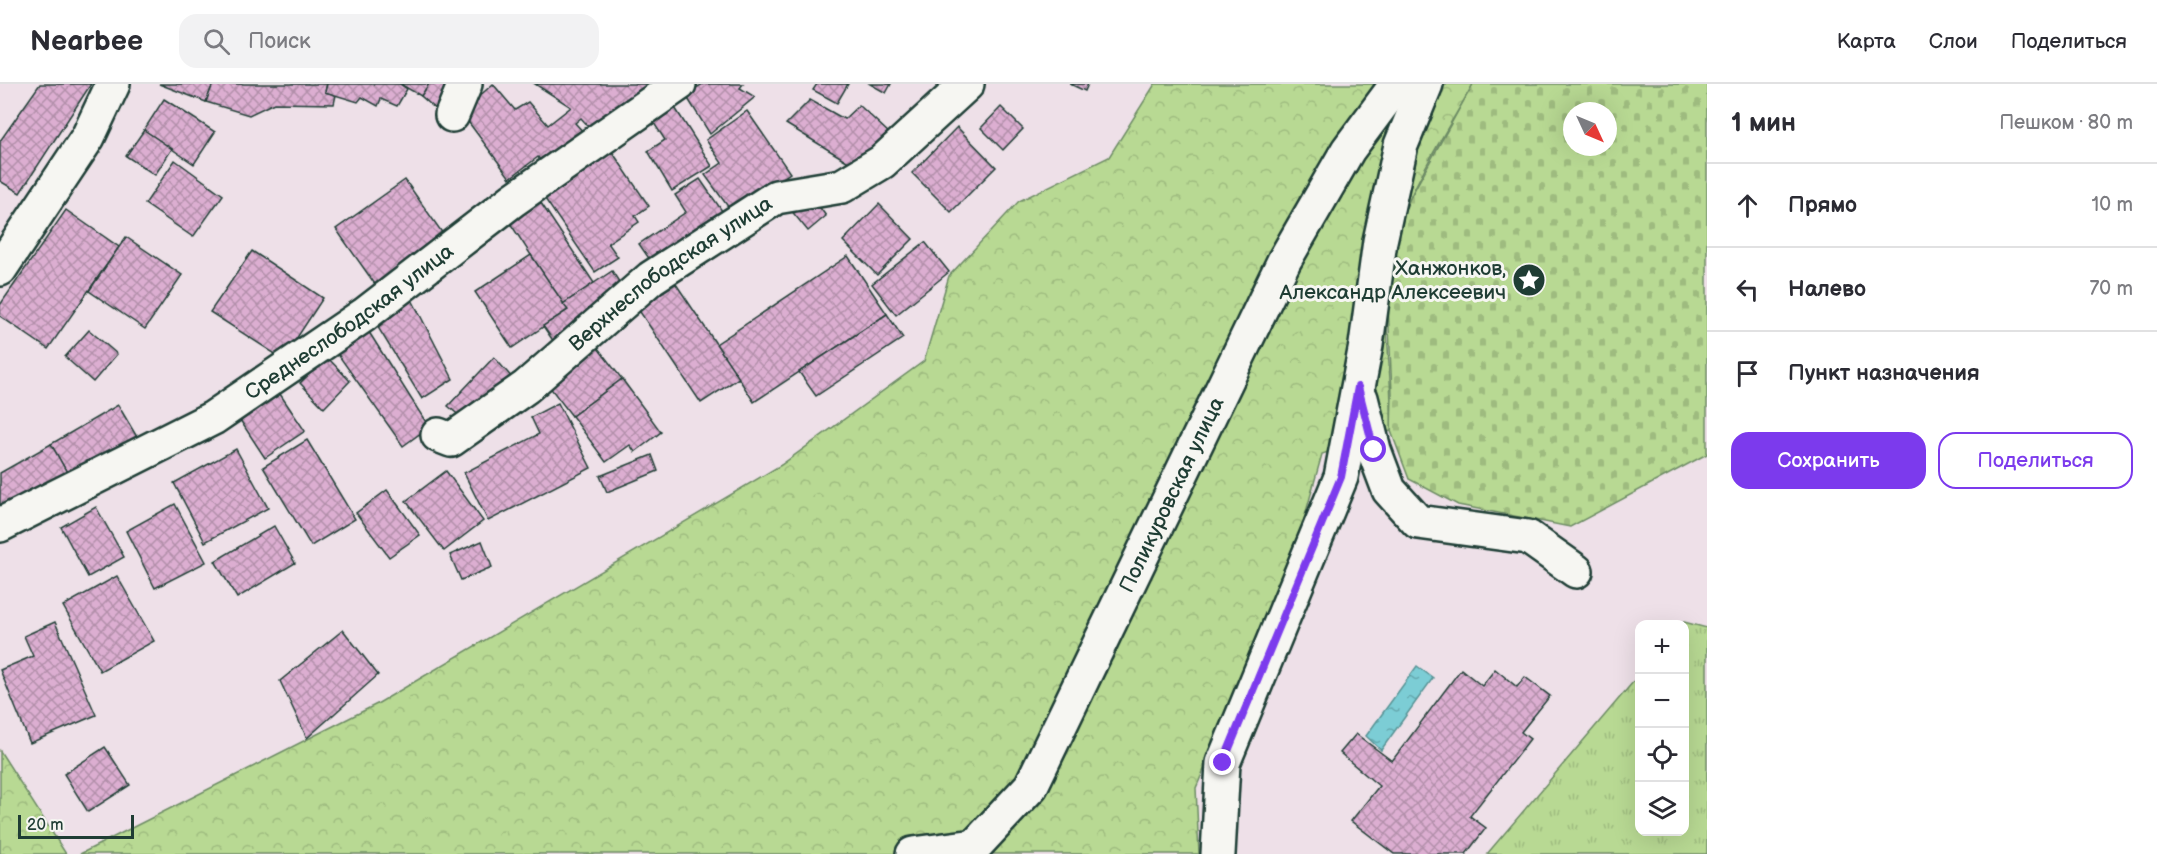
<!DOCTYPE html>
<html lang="ru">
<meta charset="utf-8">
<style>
body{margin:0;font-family:"Balsamiq Sans",sans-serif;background:#f2f2f3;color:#2b2b33}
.controls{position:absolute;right:18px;bottom:18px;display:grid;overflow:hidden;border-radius:12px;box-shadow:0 6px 24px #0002}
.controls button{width:54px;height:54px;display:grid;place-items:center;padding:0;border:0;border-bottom:2px solid #e1e1e2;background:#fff;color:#2b2b33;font:30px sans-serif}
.compass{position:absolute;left:1563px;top:18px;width:54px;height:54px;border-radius:50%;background:#fff;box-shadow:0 6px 24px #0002;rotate:134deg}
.scale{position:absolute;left:18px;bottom:15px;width:116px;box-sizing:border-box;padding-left:6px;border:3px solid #1f3d34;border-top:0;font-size:16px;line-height:21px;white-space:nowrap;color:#1f3d34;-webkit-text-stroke:4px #f6f6f2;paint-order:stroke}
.stop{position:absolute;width:18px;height:18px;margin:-14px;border:4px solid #7c3aed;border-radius:50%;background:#fff}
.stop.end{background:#7c3aed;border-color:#fff;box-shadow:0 2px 6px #0008}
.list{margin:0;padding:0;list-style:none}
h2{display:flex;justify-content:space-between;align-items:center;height:78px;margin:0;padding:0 24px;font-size:26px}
h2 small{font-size:20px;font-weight:400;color:#7c7c81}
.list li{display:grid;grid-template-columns:39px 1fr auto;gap:18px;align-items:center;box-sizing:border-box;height:84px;padding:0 24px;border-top:2px solid #e1e1e2}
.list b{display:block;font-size:22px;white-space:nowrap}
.list em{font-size:20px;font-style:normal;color:#7c7c81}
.actions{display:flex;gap:12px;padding:18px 24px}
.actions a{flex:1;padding:14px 0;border:2px solid #7c3aed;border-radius:18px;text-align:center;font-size:21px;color:#7c3aed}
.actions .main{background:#7c3aed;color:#fff}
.icon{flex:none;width:33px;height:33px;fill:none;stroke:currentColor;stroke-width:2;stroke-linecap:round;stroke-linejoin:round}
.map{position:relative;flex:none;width:1707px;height:770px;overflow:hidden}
header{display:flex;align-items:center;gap:36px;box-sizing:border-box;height:84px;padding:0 30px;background:#fff;border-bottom:2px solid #e1e1e2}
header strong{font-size:28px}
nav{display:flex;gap:33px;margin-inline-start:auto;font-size:21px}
.search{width:420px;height:54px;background:#f2f2f3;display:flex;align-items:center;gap:15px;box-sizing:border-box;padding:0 21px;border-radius:18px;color:#7c7c81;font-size:22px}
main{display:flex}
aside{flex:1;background:#fff}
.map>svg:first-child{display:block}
.grass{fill:url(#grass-tufts);stroke:#6c8b64;stroke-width:1.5}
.cemetery{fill:url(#cemetery-stones);stroke:#6c8b64;stroke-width:1.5;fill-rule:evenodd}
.park{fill:url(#park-crowns);stroke:#6c8b64;stroke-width:1.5}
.water{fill:url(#water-ripples);stroke:#579395;stroke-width:1.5}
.building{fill:url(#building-cross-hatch);stroke:#1f3d34;stroke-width:1.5}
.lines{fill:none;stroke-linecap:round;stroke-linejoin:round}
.minor-casing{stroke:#1f3d34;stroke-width:38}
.minor{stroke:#f6f6f2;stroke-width:33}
.route{stroke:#7c3aed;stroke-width:8}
.labels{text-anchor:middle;stroke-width:6;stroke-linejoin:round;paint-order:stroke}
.poi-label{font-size:21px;fill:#1f3d34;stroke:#f6f6f2;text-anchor:end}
.street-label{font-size:21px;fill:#1f3d34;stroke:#f6f6f2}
</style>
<header>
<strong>Nearbee</strong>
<div class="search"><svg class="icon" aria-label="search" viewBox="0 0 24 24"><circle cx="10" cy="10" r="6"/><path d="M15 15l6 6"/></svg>Поиск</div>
<nav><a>Карта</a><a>Слои</a><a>Поделиться</a></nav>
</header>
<main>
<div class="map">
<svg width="1707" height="770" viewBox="0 0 1707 770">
<defs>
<pattern id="grass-tufts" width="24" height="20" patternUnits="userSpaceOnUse" patternTransform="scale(1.5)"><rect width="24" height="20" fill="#b8d993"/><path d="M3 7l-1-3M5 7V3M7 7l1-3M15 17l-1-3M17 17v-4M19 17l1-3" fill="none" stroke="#9ebb7f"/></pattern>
<pattern id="cemetery-stones" width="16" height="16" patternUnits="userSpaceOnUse" patternTransform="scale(1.5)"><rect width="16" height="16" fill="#b8d993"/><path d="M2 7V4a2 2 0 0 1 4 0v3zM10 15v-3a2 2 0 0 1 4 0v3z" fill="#9ebb7f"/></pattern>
<pattern id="park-crowns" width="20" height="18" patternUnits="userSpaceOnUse" patternTransform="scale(1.5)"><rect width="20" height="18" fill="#b8d993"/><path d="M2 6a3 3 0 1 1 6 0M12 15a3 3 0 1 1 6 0" fill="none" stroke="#9ebb7f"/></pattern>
<pattern id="water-ripples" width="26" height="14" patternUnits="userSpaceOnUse" patternTransform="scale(1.5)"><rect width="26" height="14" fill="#7ccdd5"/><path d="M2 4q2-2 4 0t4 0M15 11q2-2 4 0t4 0" fill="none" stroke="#65a8ae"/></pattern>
<pattern id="building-cross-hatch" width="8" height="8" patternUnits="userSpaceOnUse" patternTransform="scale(1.5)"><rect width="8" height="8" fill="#dcaed1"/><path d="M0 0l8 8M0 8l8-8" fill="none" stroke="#b28faa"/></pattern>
</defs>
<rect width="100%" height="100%" fill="#eee0e8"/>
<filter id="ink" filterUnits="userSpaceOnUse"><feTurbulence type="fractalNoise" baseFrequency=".0167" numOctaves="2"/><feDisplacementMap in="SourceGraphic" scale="12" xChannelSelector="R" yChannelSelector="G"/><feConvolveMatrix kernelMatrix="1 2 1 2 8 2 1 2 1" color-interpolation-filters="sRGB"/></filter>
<g filter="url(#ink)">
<path class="grass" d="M1684,538L1707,544V770H1487L1639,591L1640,748H1684Z"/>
<path class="cemetery" d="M1473,0H1707V370L1570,443L1458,421L1409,395L1391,347L1392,309L1387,199L1400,132ZM1572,27H1608V63H1572Z"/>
<g class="park">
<path d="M1155,0H1473C1439,62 1391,127 1387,200C1384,249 1393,298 1391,347L1322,370L1290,486L1196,704L1199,770H80L377,620L781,381L924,277L949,192L1019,117L1109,73Z"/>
<path d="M0,667L66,770H0Z"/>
</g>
<path class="water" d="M1417,582L1433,594L1381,666L1366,652Z"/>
<g class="building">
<path d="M40,0H91L20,109L0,97V57Z"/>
<path d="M159,0H213L206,18Z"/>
<path d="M213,0H327L325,8L336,11L334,20L274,19L249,31L206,18Z"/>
<path d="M327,0H400L407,5L397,22L381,15L378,22L362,13L358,18L325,8Z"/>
<path d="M400,0H429L421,12Z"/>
<path d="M429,0H454L438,27L421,12Z"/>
<path d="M493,0L515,26L528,18L548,41L571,23L535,0H664L592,46L581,34L575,39L587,52L545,83L538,73L510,94L461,28Z"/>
<path d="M703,0H743L740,4L755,13L710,50L685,10Z"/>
<path d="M817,0H848L837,19L813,6Z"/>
<path d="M870,0H891L886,9Z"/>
<path d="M1070,0H1088L1085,7Z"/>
<path d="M164,15L215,48L194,80L144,46Z"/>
<path d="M810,16L844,35L859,21L890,50L855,82L786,40Z"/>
<path d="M672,19L712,82L672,107L648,67L665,56L650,33Z"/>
<path d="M1001,23L1023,45L1003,66L981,44Z"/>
<path d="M747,27L790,89L753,114L749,110L729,124L705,91L722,79L706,56Z"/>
<path d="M957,43L996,83L951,128L912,89Z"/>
<path d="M144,46L172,65L155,91L126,72Z"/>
<path d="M611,66L649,122L635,132L639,138L608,159L618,173L595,188L543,112Z"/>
<path d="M175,76L223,111L193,153L145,120Z"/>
<path d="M700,95L727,134L655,183L639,160L686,128L675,111Z"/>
<path d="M405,96L446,154L377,203L336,145Z"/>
<path d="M539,116L594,199L563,220L508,136Z"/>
<path d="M815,117L826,132L808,147L785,119Z"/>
<path d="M879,120L913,155L877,191L843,157Z"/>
<path d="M66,126L119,163L48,265L0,232V221Z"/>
<path d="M126,153L182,191L145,245L89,207Z"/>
<path d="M925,158L949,188L896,231L872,200Z"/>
<path d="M252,167L323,214L283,275L210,228Z"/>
<path d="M531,171L568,226L512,264L475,208Z"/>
<path d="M848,172L887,230L754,318L716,260Z"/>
<path d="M612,187L627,210L558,264L543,242L568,226L563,220Z"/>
<path d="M670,191L739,294L701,319L632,216Z"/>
<path d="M406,204L453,295L422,315L371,232Z"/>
<path d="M887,230L903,254L816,312L799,288Z"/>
<path d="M362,237L429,343L403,362L332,262Z"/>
<path d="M89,246L117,270L93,298L65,273Z"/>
<path d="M591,255L622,295L572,332L542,293Z"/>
<path d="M327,273L350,297L324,324L300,299Z"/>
<path d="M494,273L514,296L469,340L448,322Z"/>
<path d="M622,295L661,348L635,368L630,361L606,378L572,332Z"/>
<path d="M280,310L305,347L265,374L240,336Z"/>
<path d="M558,319L591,384L488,437L464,389L539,350L531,333Z"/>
<path d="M118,321L137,353L69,392L51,360Z"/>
<path d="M307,356L355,435L311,462L263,383Z"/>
<path d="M51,360L69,392L0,432V389Z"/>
<path d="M236,365L268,424L205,458L174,399Z"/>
<path d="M652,371L658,387L607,408L600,392Z"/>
<path d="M446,387L483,437L444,467L406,417Z"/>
<path d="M387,406L420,451L389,473L356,429Z"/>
<path d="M175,420L206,478L155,504L126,447Z"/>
<path d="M96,423L124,473L88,493L61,443Z"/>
<path d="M274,442L295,479L237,514L215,477Z"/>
<path d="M482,457L492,483L461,496L450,471Z"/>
<path d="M117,492L154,557L100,587L63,522Z"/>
<path d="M55,538L96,631L30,659L0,586L33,572L24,552Z"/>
<path d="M343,546L378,591L307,654L280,597Z"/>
<path d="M1461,585L1482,602L1495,585L1517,603L1525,593L1550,612L1521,648L1530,655L1470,732L1486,744L1466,770H1394L1351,737L1379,702L1340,669L1356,650L1392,677Z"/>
<path d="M105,663L130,701L88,728L64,690Z"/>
</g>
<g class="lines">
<g class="minor-casing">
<g id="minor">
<path d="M452,31L465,0"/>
<path d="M0,185L88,53L113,0"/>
<path d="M1361,314L1374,366L1389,406L1418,438L1528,453L1576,487"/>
<path id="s1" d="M438,351L451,356L526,303L651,194L776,113L842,102L882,78L967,0"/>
<path id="s2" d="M0,441L213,334L364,231L513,116L679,0"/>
<path id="s3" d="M913,770L975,762L1031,702L1284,177L1348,66L1397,0"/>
<path d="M1218,770L1223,679L1341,393L1366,261L1380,157L1401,61L1426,0"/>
</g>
</g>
<use href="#minor" class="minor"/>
</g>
</g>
<g class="lines" filter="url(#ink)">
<path class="route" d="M1223,679L1341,393L1358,303L1374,366"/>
</g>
<defs>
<g id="sight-disc" transform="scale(1.725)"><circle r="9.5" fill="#1f3d34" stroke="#f6f6f2"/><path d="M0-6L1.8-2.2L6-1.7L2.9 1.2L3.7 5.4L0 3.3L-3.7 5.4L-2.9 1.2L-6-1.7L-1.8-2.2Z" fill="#fff"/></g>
</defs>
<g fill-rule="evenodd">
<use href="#sight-disc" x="1529" y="196"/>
</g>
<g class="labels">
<g class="poi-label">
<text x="1506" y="191">Ханжонков,<tspan x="1506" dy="24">Александр Алексеевич</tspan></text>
</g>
<g class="street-label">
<text dy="7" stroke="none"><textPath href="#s1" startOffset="290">Верхнеслободская улица</textPath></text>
<text dy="7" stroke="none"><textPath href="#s2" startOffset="405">Среднеслободская улица</textPath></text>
<text dy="7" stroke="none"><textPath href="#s3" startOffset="468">Поликуровская улица</textPath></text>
</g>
</g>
</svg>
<div class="controls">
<button>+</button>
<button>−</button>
<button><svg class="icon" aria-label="locate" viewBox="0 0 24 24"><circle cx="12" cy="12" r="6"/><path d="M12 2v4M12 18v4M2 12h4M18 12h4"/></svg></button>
<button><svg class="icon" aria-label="layers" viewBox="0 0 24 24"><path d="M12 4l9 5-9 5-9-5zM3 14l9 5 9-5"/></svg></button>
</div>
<svg class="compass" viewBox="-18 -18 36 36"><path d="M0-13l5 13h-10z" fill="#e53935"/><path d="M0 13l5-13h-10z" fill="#7c7c81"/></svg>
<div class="scale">20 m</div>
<div class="stop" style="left:1374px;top:366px"></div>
<div class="stop end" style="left:1223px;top:679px"></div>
</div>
<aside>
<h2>1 мин<small>Пешком · 80 m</small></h2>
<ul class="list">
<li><svg class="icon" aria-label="ahead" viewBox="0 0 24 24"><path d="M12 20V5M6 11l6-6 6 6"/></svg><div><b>Прямо</b></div><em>10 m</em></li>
<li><svg class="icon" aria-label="left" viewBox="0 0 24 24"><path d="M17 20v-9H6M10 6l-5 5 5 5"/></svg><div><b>Налево</b></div><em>70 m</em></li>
<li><svg class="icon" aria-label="arrive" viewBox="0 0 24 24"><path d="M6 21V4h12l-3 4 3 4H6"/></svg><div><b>Пункт назначения</b></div></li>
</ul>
<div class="actions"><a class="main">Сохранить</a><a>Поделиться</a></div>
</aside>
</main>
